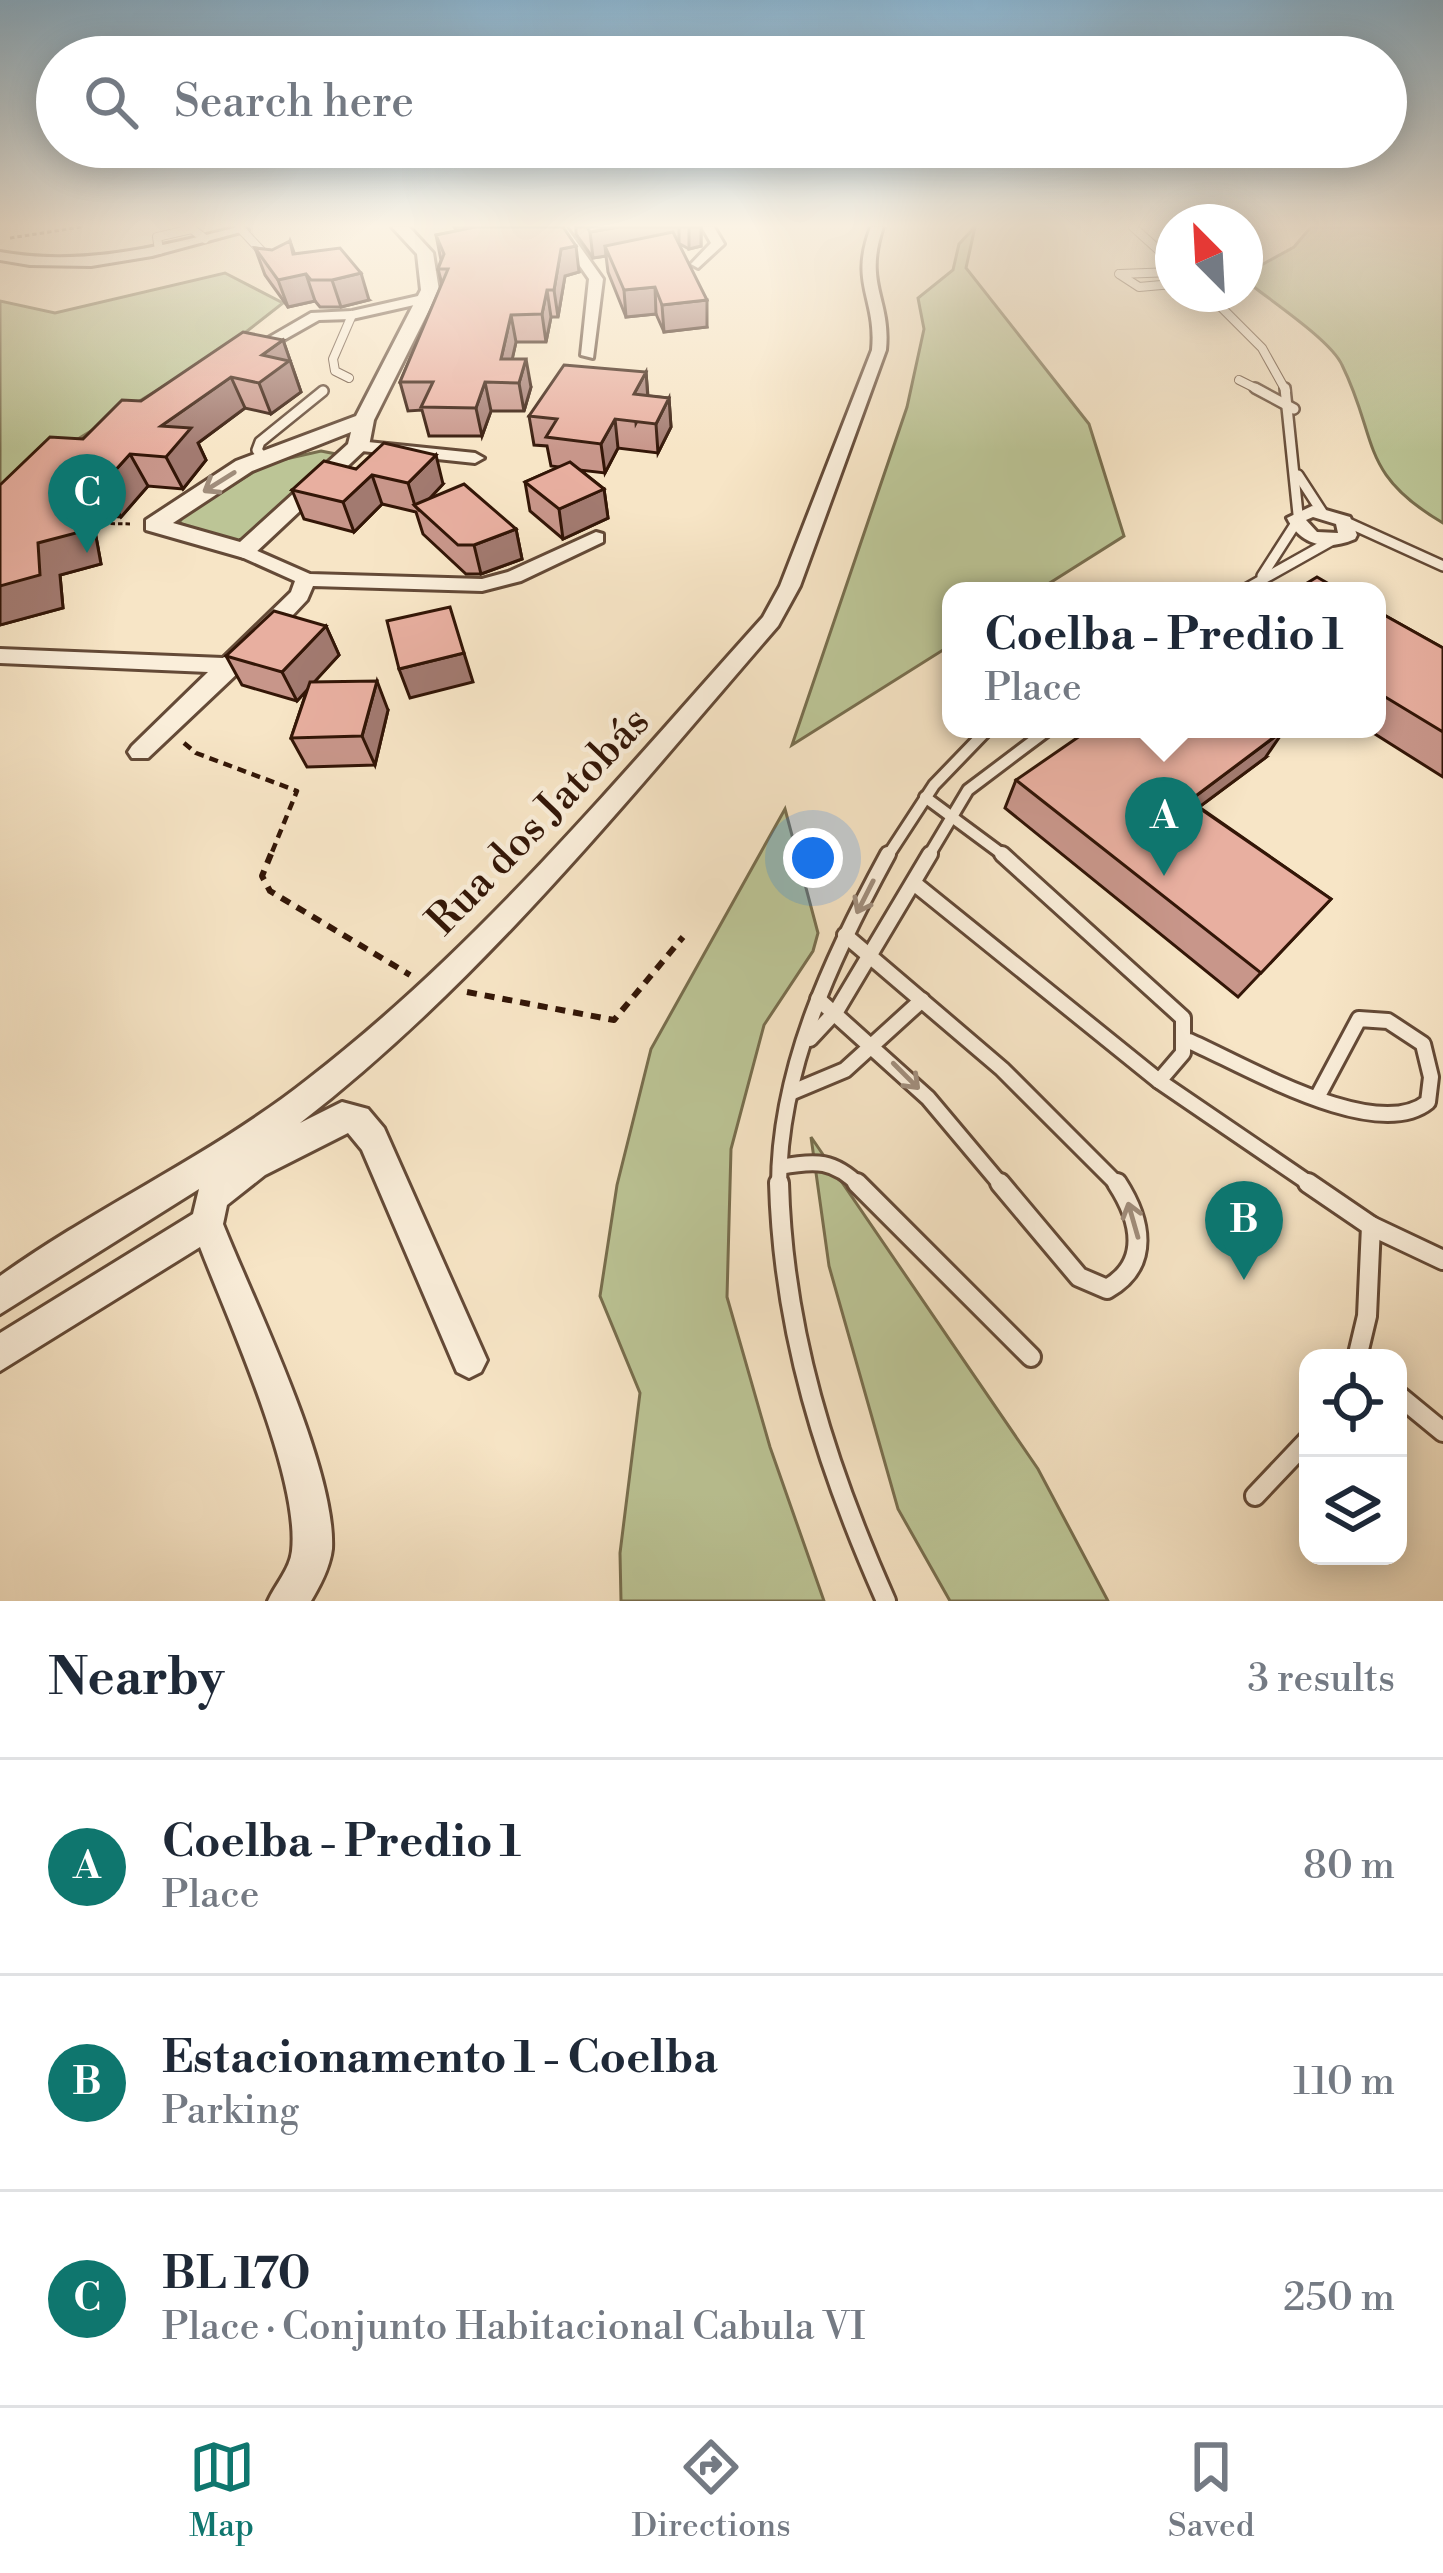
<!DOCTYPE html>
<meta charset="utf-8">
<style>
body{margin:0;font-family:"Libre Bodoni",serif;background:#f2f2f3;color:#1f2937}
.controls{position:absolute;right:36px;bottom:36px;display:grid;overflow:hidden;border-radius:24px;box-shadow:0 6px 30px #0003}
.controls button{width:108px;height:108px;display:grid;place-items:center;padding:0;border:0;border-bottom:3px solid #e0e1e3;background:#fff;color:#1f2937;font:60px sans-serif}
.compass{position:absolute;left:1155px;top:204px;width:108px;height:108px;border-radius:50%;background:#fff;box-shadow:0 6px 30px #0003;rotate:336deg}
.you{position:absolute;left:813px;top:858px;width:42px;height:42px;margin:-30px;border:9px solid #fff;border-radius:50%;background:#1a73e8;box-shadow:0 0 0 18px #1a73e833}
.badge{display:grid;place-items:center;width:78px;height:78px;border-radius:50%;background:#0f766e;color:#fff;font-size:39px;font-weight:700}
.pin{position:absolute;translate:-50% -99px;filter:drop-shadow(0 3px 6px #0008)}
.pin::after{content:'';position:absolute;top:63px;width:42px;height:36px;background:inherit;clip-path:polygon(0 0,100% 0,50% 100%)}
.popup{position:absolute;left:942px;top:582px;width:444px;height:156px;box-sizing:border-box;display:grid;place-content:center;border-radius:24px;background:#fff;filter:drop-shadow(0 3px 9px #0005);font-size:39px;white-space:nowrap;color:#747a83}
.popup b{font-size:45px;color:#1f2937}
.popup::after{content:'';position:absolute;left:50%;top:100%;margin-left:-24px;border:24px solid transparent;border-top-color:#fff}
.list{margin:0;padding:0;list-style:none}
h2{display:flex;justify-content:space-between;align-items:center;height:156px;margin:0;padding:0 48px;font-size:51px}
h2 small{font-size:39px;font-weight:400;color:#747a83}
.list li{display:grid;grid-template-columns:78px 1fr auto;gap:36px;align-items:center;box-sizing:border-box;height:216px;padding:0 48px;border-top:3px solid #e0e1e3}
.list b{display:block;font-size:45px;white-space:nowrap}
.list p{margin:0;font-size:39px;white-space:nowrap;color:#747a83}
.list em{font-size:39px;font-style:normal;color:#747a83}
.icon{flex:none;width:66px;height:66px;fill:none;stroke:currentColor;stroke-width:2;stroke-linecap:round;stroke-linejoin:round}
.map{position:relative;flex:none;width:1443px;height:1601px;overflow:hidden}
.search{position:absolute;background:#fff;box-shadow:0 6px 30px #0003;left:36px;right:36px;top:36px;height:132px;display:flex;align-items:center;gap:30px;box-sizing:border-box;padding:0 42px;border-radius:66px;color:#747a83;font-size:45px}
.sheet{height:804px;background:#fff}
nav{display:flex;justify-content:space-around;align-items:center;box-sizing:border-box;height:168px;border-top:3px solid #e0e1e3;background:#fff;font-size:33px;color:#747a83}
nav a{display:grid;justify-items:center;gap:6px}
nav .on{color:#0f766e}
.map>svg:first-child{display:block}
.green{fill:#bcc596;stroke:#786e4e;stroke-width:3}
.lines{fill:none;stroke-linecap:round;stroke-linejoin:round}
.service-far4-casing{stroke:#644a37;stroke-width:10}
.service-far3-casing{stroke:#644a37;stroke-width:14}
.service-far2-casing{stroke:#644a37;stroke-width:16}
.service-far1-casing{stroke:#644a37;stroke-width:20}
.service-casing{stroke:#644a37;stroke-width:24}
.minor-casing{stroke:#644a37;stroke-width:6}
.tertiary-casing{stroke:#644a37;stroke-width:6}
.path-far2{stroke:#331607;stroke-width:3;stroke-dasharray:4.5 3;stroke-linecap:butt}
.path-far1{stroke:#331607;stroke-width:4.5;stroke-dasharray:9 6;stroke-linecap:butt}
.path{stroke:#331607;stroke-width:6;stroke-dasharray:10 8;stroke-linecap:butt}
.service-far4{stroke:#faeeda;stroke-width:8}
.service-far3{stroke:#faeeda;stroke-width:9}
.service-far2{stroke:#faeeda;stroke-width:10}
.service-far1{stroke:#faeeda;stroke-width:14}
.service{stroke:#faeeda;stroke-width:18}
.minor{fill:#faeeda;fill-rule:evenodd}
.tertiary{fill:#faeeda;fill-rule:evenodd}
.wall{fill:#c8968a;stroke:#331607;stroke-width:3}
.shaded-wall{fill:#a27a70;stroke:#331607;stroke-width:3}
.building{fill:#e8afa0;stroke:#331607;stroke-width:3}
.oneway{stroke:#a08d7b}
.labels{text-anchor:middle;stroke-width:9;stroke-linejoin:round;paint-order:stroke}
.street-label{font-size:42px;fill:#331607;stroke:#faeeda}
</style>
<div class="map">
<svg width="1443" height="1601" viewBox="0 0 1443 1601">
<rect width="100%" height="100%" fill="#f7e5c6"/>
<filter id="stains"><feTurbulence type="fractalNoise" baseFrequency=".00167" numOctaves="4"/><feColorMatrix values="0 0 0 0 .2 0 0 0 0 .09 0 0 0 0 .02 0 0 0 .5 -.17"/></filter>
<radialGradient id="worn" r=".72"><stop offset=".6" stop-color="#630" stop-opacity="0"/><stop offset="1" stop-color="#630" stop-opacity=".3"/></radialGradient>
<g class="green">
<path d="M975,227L966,268L1089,424L1124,536L1037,591H951V645L792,745L907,407L924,329L918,298L953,270L959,244Z"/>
<path d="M1311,227H1443V523C1358,473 1379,440 1342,365C1331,340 1268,299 1245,280V274L1294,247Z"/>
<path d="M225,273L283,303L224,349L0,487V301L55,313Z"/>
<path d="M321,451L341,455L253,535L235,544L179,523L184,515L268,463Z"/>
<path d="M785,809L818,933L813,951L764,1025L731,1149L727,1297L770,1447L824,1601H621L620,1553L640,1393L600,1296L617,1185L651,1049Z"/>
<path d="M811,1137L1038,1469L1108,1601H950L898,1509L829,1266Z"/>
</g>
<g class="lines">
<g class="service-far4-casing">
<g id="service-far4">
<path d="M239,227L269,259"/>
<path d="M1133,227L1173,263"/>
<path d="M159,250L157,237L192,229L205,239"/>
<path d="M1119,274L1139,287L1173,284"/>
<path d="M1120,274L1173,272"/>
<path d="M1208,294L1262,348L1286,391"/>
<path d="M349,378L335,371L333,359L352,315"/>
<path d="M1239,380L1261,391"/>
</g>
</g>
<g class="service-far3-casing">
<g id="service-far3">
<path d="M1255,388L1294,409"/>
<path d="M1285,388L1298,514"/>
<path d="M263,457L257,450L260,442L323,391"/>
<path d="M1298,475L1322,512"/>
<path d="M1344,521L1443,566"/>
<path d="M1262,576L1296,523"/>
<path d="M1242,591L1331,541"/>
</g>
</g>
<g class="service-far2-casing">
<g id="service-far2">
<path d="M925,797L1006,857"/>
<path d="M887,857L934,785L988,729"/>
<path d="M928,857L968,790L1049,729"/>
</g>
</g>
<g class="service-far1-casing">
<g id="service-far1">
<path d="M1002,854L1183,1018V1053L1159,1081"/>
<path d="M915,884L1159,1081L1313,1186"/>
<path d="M845,935L1002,1069L1119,1186"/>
<path d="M818,999L928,1098L1002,1186"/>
<path d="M810,1039L837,1010L930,854"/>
<path d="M1189,1041C1244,1065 1376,1144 1428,1102L1431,1077L1423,1044L1388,1021L1359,1019L1319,1094"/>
<path d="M790,1093L845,1070L922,1000"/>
<path d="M780,1167C816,1160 834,1160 860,1186"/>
<path d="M779,1186C779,1068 833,955 888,854"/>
</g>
</g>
<g class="service-casing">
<g id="service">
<path d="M779,1183C783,1332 826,1466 886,1601"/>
<path d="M857,1183L1031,1357"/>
<path d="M1000,1183L1079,1277L1107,1289C1151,1264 1141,1220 1117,1183"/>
<path d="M1308,1183L1371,1226L1367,1316L1357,1358"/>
<path d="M1371,1226L1443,1260"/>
<path d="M1398,1395L1443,1432"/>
<path d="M1255,1496L1308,1440"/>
</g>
</g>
<g class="minor-casing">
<g id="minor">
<path d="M238,227L248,230L152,256L91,266L30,265L0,260V252C82,267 158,247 238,227Z"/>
<path d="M553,227H566L603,279L593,358L581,355L589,279Z"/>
<path d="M702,227H714L724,244L698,268L691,264L711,243Z"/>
<path d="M871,227H883C863,285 891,298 886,350L800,586L778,626C628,799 482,982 300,1123L342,1102L368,1109L384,1128L487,1360L481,1372L469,1378L457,1372L362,1150L348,1133L265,1175L227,1205L223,1224C255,1304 336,1468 332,1549C330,1567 320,1586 311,1601H268C275,1585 290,1569 292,1551C300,1477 228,1320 200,1247L0,1371V1333L193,1214L199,1189L0,1314V1276C99,1205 212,1155 308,1079C479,947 619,777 763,617L780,586L872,350C877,298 849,285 871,227Z"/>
<path d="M427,294L434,298L432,301L352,319L319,320L250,359L237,356L311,313L352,311Z"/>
<path d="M358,441L475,453L484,458L475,463L352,450V442Z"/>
<path d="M1312,506L1350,517L1357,535L1355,539C1327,551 1301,546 1287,518ZM1313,517L1336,524L1338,533L1317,532L1306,520Z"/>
<path d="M596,532L603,534V542L521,581L482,591L313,586L307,600L240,671L148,758H132L128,752L132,746L208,672L0,663V649L223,658L291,592L295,581L237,555L235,551L244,545L310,574L482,579L508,572Z"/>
</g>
</g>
<g class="tertiary-casing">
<path id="tertiary" d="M392,227H409L433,253L439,290L374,420L369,446L252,556L244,558L146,530V520L236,461L356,416L421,290L417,254ZM351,432L348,444L240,542L173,523L252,471Z"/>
</g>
<g class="path-far2">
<path d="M10,238L81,227"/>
<path d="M88,523L131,524"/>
</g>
<path class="path-far1" d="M184,743L196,753L297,791L270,857"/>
<g class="path">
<path d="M271,854L262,876L270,891L410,975"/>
<path d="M467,992L614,1020L683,937"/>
</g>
<use href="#service-far4" class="service-far4"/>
<use href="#service-far3" class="service-far3"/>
<use href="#service-far2" class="service-far2"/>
<use href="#service-far1" class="service-far1"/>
<use href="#service" class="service"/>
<use href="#minor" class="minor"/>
<use href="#tertiary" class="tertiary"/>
</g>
<g class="wall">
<path d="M454,227H563L579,272L565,276L558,317H551L546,342H516L512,359L531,387L524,411H491L482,436H429L422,410L408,411L400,382L442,284L438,269L441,260L436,235L457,231Z"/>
<path d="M576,227H701V246L689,249L678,243L707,327L664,332L656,314L626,317L608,272L606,256L593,258L576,234Z"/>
<path d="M255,248L294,254L369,300L341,307H320L315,301L288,307L265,275Z"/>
<path d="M283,340L301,392L271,414L245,408L198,443L206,460L183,489L148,486L121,517L92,515L101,564L60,575L63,608L0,625L83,439L141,401Z"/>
<path d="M646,372L648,396L669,398L671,427L658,453L618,448L605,473L580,470L604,489L608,518L563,539L530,511L525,482L559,467L551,466L547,446L534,445L529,416Z"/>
<path d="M356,469L443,484L430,498L516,529L522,559L481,574H466L423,534L416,512L382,504L354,532L304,519L292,490Z"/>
<path d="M1377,611L1443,648V777L1367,729H1377Z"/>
<path d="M326,626L339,655L314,682L388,710L375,765L307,767L291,738L307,690L297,701L242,685L226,656Z"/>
<path d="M1265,758L1199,807L1331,899L1238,997L1005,808L1016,780Z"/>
</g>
<g class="shaded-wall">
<path d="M618,227H679V243L609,255L605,246L606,256L593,258L590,232Z"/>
<path d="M689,227H701V246L689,249Z"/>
<path d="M290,241L299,267L306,274L315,301L288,307L278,280Z"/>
<path d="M576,246L579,272L565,276L558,317L554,290L561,249Z"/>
<path d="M361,273L369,300L341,307L332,280Z"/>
<path d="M655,287L656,314L626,317L624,290Z"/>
<path d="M547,290L551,317L546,342L542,314Z"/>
<path d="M707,300V327L664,332L662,305Z"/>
<path d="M511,315L516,342L507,383L501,359Z"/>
<path d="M283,340L301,392L271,414L259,383L262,355Z"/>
<path d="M526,359L531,387L524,411L519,383Z"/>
<path d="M646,372L648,400L636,423L634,394Z"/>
<path d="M231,377L245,408L198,443L206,460L183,489L166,457L161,426Z"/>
<path d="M485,382L491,411L482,436L476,408Z"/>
<path d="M669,398L671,427L658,453L656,424Z"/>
<path d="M615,419L618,448L605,473L601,444Z"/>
<path d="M130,454L148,486L121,517L102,485Z"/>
<path d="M436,455L443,484L419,510L415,506L408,483Z"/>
<path d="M372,475L382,504L354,532L343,502Z"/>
<path d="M72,483L92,515L101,564L60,575L63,608L0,625V586Z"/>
<path d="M604,489L608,518L563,539L559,509Z"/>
<path d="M516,529L522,559L481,574L474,545Z"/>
<path d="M326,626L339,655L297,701L282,672Z"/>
<path d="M464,653L473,682L410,698L399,669Z"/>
<path d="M377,681L388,710L375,765L362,736Z"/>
<path d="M1285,729L1265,758L1171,828L1189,801Z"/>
</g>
<g class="building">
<path d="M475,227H563L576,246L561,249L554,290H547L542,314L511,315L501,359H526L519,383L485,382L476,408L421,407L433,382H400L448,269H438L444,254L436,235Z"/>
<path d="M587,227H618L590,232Z"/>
<path d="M673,232L707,300L662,305L655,287L624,290L605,246Z"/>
<path d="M290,241L293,254L340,248L361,273L332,280H311L306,274L278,280L255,248L272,250Z"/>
<path d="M243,332L283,340L262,355L289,361L259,383L231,377L161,426L191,428L166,457L130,454L102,485L72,483L80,532L38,543L40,575L0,586V485L50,437L83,439L122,400L141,401Z"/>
<path d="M564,365L646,372L634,394L669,398L656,424L615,419L601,444L546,437L557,419L529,416Z"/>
<path d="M384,443L436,455L408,483L372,475L343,502L292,490L324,461L356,469Z"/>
<path d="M570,462L604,489L559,509L525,482Z"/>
<path d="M464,484L516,529L474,545H458L414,505Z"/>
<path d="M1317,577L1341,591H1294Z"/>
<path d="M450,607L464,653L399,669L387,621Z"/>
<path d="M274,611L326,626L282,672L226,656Z"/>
<path d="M1377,611L1443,648V732L1377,692Z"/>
<path d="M377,681L362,736L291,738L310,682Z"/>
<path d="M1090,729H1285L1189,801L1331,899L1261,973L1016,780Z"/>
</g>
<defs><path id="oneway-shaft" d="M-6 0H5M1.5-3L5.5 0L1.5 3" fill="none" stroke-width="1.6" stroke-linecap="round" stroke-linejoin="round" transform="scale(3)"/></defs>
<g class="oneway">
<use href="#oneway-shaft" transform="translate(219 482) rotate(148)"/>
<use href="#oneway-shaft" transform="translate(865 897) rotate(117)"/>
<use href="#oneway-shaft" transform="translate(906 1076) rotate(45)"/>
<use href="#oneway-shaft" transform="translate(1133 1220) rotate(-106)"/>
</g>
<linearGradient id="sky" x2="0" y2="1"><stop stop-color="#8bb8d6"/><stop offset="0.5" stop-color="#fbf3e5"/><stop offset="1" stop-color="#fbf3e5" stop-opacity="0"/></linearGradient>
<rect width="1443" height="451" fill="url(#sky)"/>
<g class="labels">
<g class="street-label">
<text transform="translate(537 820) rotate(-46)" y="15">Rua dos Jatobás</text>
</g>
</g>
<rect width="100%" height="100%" filter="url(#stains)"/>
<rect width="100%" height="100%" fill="url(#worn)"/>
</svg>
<div class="controls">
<button><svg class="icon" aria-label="locate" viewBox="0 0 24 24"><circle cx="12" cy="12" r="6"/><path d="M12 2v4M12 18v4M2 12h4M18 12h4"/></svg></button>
<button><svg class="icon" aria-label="layers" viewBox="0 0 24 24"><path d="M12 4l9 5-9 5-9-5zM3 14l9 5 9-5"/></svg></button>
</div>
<svg class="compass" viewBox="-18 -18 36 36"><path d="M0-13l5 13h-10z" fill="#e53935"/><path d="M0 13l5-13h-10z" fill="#747a83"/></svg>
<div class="you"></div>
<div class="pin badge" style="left:1164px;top:876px">A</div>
<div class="popup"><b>Coelba - Predio 1</b>Place</div>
<div class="pin badge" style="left:1244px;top:1280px">B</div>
<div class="pin badge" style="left:87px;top:553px">C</div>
<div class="search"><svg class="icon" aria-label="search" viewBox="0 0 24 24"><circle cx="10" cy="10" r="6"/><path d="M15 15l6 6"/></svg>Search here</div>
</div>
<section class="sheet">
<h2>Nearby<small>3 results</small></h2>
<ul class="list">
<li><span class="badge">A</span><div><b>Coelba - Predio 1</b><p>Place</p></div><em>80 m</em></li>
<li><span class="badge">B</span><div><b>Estacionamento 1 - Coelba</b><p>Parking</p></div><em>110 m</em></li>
<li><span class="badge">C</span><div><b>BL 170</b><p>Place · Conjunto Habitacional Cabula VI</p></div><em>250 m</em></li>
</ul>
</section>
<nav>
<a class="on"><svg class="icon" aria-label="map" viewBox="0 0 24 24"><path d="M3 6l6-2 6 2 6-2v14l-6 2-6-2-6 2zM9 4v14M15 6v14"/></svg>Map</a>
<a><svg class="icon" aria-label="directions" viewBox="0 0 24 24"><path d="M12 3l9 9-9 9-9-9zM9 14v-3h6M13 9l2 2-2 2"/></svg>Directions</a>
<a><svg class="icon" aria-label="saved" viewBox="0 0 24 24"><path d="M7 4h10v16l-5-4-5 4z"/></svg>Saved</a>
</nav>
